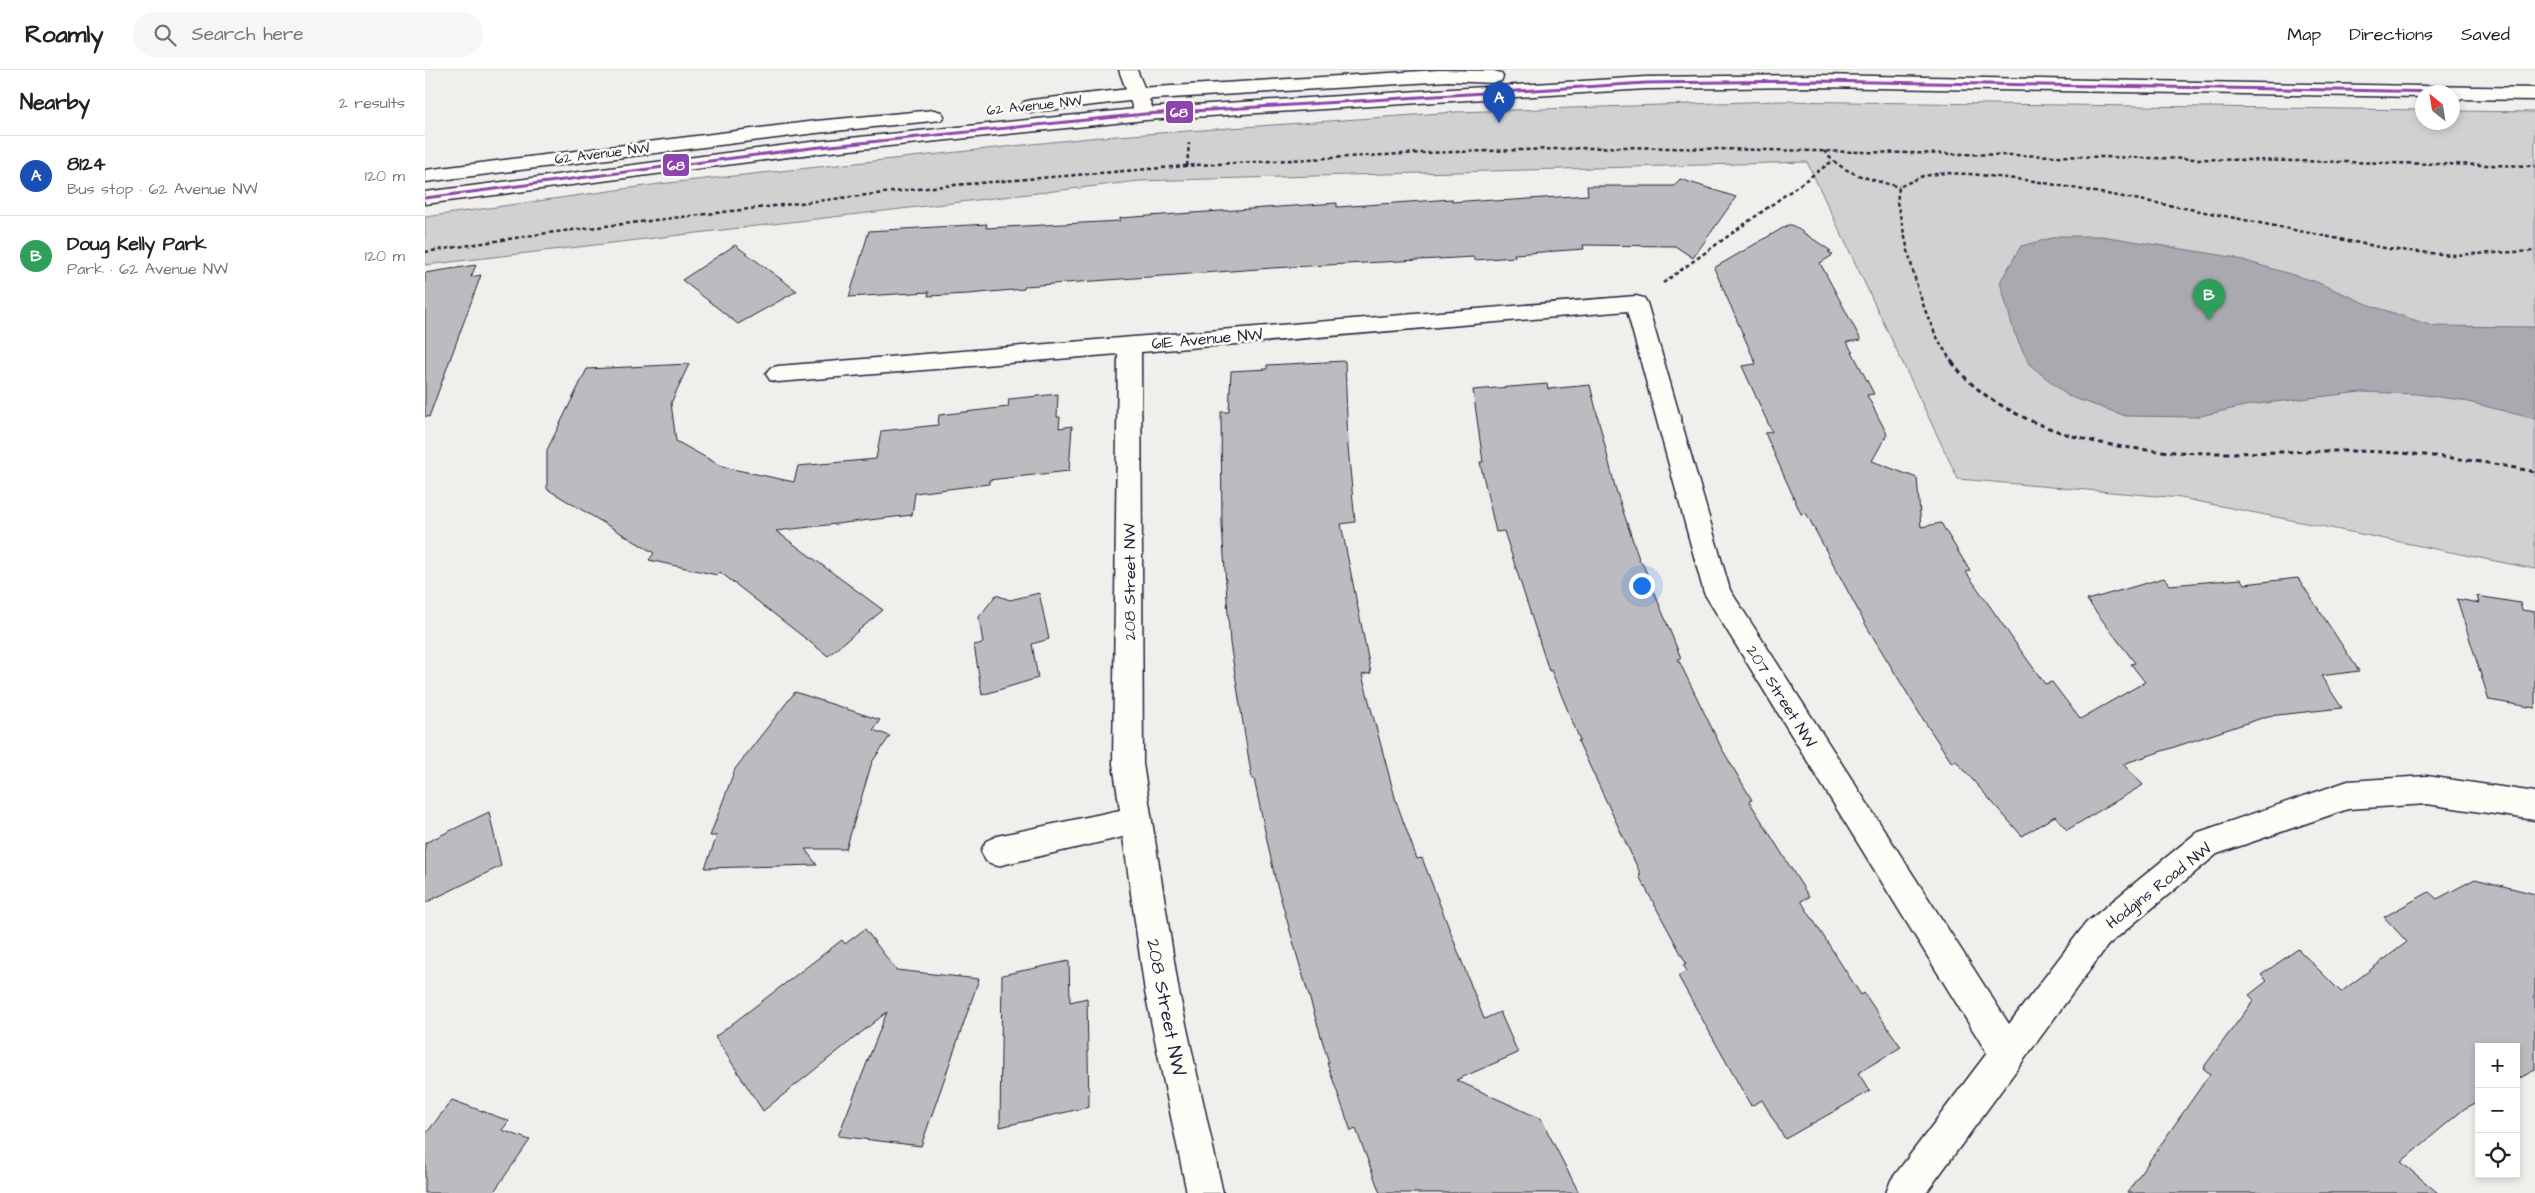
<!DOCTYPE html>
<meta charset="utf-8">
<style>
body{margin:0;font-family:"Architects Daughter",sans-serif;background:#f6f6f6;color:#202124}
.controls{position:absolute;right:15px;bottom:15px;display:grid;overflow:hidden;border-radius:0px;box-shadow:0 2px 8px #0003}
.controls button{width:45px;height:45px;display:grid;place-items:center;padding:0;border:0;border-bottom:1px solid #e0e0e0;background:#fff;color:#202124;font:25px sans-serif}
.compass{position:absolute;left:1990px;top:15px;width:45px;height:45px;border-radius:50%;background:#fff;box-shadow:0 2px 8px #0003;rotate:330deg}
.you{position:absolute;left:1216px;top:515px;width:18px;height:18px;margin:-12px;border:4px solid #fff;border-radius:50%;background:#1a73e8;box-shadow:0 0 0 8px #1a73e833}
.badge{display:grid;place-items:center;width:32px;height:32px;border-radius:50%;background:#7c3aed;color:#fff;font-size:16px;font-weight:700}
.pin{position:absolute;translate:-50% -41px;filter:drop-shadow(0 1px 2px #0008)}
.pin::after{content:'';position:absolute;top:26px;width:18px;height:15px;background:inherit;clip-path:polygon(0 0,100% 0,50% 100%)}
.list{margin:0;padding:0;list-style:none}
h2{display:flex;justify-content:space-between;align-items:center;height:65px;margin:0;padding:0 20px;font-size:21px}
h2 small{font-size:16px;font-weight:400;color:#757577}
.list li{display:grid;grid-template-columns:32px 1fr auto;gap:15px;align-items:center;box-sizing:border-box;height:80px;padding:0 20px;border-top:1px solid #e0e0e0}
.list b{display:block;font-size:19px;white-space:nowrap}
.list p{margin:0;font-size:16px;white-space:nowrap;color:#757577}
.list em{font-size:16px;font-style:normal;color:#757577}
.icon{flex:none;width:28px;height:28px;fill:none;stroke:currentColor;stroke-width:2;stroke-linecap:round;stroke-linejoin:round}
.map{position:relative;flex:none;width:2110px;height:1123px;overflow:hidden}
header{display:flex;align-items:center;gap:30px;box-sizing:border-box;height:70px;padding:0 25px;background:#fff;border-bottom:1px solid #e0e0e0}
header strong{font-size:24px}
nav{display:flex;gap:28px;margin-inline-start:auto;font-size:18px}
.search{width:350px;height:45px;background:#f6f6f6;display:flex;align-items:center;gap:12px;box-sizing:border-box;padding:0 18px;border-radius:28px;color:#757577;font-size:19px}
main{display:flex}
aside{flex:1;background:#fff}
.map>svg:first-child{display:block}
.green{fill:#d2d1d1;stroke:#7a7a86}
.water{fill:#a9a9b0;stroke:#737381}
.building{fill:#bcbcc0;stroke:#22223b}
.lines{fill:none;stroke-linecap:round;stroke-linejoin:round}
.minor-casing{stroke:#22223b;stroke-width:3}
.major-casing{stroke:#22223b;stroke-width:3}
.path-far1{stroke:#22223b;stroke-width:2.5;stroke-dasharray:4 3;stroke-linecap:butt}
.path{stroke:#22223b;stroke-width:3;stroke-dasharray:5 4;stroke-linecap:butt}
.minor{fill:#fdfcf7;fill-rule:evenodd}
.major{fill:#fdfcf7;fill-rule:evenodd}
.bus-1-casing{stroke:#fdfcf7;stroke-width:6}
.bus-1{stroke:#8e44ad;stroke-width:3}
.labels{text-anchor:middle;stroke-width:5;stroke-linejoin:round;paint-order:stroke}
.far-street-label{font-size:14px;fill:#22223b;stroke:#fdfcf7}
.street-label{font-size:16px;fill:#22223b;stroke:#fdfcf7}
.near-street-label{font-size:19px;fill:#22223b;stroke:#fdfcf7}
.line-badge{stroke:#fdfcf7;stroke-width:2}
.badge-label{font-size:14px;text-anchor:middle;font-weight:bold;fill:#fff}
</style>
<header>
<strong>Roamly</strong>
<div class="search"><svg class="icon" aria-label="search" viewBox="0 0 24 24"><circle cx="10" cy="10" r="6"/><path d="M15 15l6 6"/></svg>Search here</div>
<nav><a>Map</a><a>Directions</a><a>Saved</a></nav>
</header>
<main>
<aside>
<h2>Nearby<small>2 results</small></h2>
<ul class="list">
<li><span class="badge" style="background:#1a4fb4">A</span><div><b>8124</b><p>Bus stop · 62 Avenue NW</p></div><em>120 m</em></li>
<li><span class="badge" style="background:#2e9e5b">B</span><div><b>Doug Kelly Park</b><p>Park · 62 Avenue NW</p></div><em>120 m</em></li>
</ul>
</aside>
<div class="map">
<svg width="2110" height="1123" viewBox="0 0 2110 1123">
<rect width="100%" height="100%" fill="#f0efec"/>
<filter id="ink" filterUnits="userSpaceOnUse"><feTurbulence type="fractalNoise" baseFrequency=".02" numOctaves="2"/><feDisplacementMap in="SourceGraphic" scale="10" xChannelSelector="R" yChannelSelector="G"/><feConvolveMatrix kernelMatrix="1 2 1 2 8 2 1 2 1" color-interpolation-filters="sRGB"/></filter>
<g filter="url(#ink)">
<path class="green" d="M1352,31L1997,40L1998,52H2028V41L2110,42V499L1756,428L1533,409L1382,92L714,111L0,195V147L234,114L664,68L1031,42Z"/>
<path class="water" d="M1635,166H1677L1807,187L1889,211L1947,236L2008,256L2110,257V349L2036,330L1992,324L1936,322L1824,335L1771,347L1701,346L1643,326L1604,294L1589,262L1575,212L1596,176Z"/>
<g class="building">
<path d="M1255,109L1311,127L1268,188L1250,176L1158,175L1159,179L1089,184L1090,187L1049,190V187L847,198L600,216L599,219L543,224L503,226L504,222L424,227L444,161L562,154L561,158L695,151V148L912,133V137L1027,129V132L1068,129L1069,131L1089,130L1163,125L1162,116H1249Z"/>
<path d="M1363,155H1367L1406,181L1403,182L1408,185L1395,193L1436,270L1422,272L1449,324L1442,325L1462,364L1447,391L1492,408L1496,457L1516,453L1545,501L1541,502L1594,578L1620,614L1627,612L1655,649L1720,612L1706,594L1710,593L1662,530L1739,508L1745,515L1816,509L1819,514L1873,508L1934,601L1896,606L1917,638L1843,646L1698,694L1718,715L1642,760L1630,746L1597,766L1531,691L1527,693L1496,646L1442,557L1381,443L1376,444L1340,363L1347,362L1317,296L1331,294L1289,198Z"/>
<path d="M310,175L372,221L313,254L257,210Z"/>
<path d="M51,195L46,207L56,205L4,347L0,346V203Z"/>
<path d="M920,291L923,377L930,452L916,454L946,603L937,605L971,731L992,789L997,788L1059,949L1075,942L1093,983L1031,1010L1116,1049L1154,1123H955L931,1059L926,1061L902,993H904L873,889L850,808L829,709H827L805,573L797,456L796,342H804L806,301L842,299V295Z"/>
<path d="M264,294L246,333L251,371L298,397L369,412L373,396L451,389L456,361L513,355L514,345L583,337L584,329L633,324L632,347H635L634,358L647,356L644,401L564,410V414L490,423L487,445L351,461L458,540L403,586L295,502L292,505L224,490L229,483L122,419V380L162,299Z"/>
<path d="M1122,314L1123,319L1165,315L1190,417L1215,492H1217L1256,588L1253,589L1297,679L1327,730L1324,731L1384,827L1376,831L1436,925L1439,923L1476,977L1433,1003L1445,1021L1360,1069L1337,1030L1326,1036L1253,906L1262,901L1258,895L1261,893L1214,806L1216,805L1153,671L1155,670L1126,600L1124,601L1079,461L1071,462L1055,392H1058L1048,320Z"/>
<path d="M614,523L624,569L607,574L613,608L557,625L549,575L558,573L554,547L571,525L585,530Z"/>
<path d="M2052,526L2095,533L2097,540L2110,542V638L2064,630L2032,529L2054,533Z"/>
<path d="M370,622L455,650L448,660L465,666L447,692L421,779H380L392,795L280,798L292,766H285L310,699Z"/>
<path d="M64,742L76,796L0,833V773Z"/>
<path d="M2050,809L2110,824V1000L2091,1010V977H2054V1031L2039,1039L1976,1092L2013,1123H1702L1785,1004L1778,998L1829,930L1824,925L1842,911L1836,905L1873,879L1916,922L1982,872L1959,847L2004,822L2012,829Z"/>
<path d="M440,859L471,900L554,909L496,1076L413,1066L462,942L338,1041L290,967L417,870L420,874Z"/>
<path d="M644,891L645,932L662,928L664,1037L575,1057L577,905Z"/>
<path d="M27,1030L84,1051L77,1060L105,1070L68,1123H0V1065Z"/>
</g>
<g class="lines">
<g class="minor-casing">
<g id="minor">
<path d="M694,0H712L730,44L727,48H713L710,44Z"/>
<path d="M1211,226L1219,228L1222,233L1305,520L1584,954L1661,853L1771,763L1923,711L2002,706L2110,722V750L2002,734L1923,739L1792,784L1683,875L1501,1123H1461L1466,1110L1562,983L1279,523L1202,241L716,282L718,694L754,922L798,1123H762L720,922L698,767L572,796L561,791L556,781L561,771L572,766L695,740L688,694L693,284L353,312L345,310L341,304L345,298L353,296Z"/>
</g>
</g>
<g class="major-casing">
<g id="major">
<path d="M1014,0L1069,1L1076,3L1078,7L1076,11L1069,13L1023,11L713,30L606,42L599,40L596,36L599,32L606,30L713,18Z"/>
<path d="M1392,5L2110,18V30L2028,29V22H1998V27L1392,17L1221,19L720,50L386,84L0,134V122L386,72L720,38L1221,7Z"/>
<path d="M509,40L516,42L519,46L516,50L391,63L0,112V100L391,51Z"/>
</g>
</g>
<g class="path-far1">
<path d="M1399,81C1418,105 1446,109 1474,117"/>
<path d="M762,96L764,73"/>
<path d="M0,182L122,163L518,116L772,95L996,83L1197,77L2110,96"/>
<path d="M1238,213L1406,92"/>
<path d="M1528,293C1494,247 1485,187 1472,132L1474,117L1498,106L1520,103L1545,104L1609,111L1770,140L1964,179L2026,185L2110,181"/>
</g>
<path class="path" d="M1527,292C1545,317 1571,334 1598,347C1702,397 1815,380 1926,381C1988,382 2050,389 2110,402"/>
<use href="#minor" class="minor"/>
<use href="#major" class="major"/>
<g class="bus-1-casing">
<path id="bus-1" d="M0,128L386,78L720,44L1221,13L1392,11L2019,22"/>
</g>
<use href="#bus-1" class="bus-1"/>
</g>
</g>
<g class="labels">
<g class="far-street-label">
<text transform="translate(609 35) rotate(-6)" y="5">62 Avenue NW</text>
<text transform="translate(177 83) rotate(-7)" y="5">62 Avenue NW</text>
</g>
<g class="street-label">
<text transform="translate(782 268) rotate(-5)" y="6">61E Avenue NW</text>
<text transform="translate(704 512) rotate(-90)" y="6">208 Street NW</text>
<text transform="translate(1357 626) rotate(58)" y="6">207 Street NW</text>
<text transform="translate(1733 815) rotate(-38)" y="6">Hodgins Road NW</text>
</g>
<g class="near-street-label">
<text transform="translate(742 937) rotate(79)" y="7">208 Street NW</text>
</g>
</g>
<g class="line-badge">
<rect x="740" y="30" width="29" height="24" rx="5" fill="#8e44ad"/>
<rect x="237" y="83" width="28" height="24" rx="5" fill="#8e44ad"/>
</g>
<g class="badge-label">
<text x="754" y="47">68</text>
<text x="251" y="100">68</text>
</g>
</svg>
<div class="controls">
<button>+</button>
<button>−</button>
<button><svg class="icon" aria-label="locate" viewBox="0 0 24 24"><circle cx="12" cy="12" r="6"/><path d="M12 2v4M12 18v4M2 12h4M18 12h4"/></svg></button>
</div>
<svg class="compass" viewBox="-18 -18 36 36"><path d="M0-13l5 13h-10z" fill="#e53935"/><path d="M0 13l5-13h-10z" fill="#757577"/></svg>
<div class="you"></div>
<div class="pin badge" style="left:1074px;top:53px;background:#1a4fb4">A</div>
<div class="pin badge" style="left:1784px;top:250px;background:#2e9e5b">B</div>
</div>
</main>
